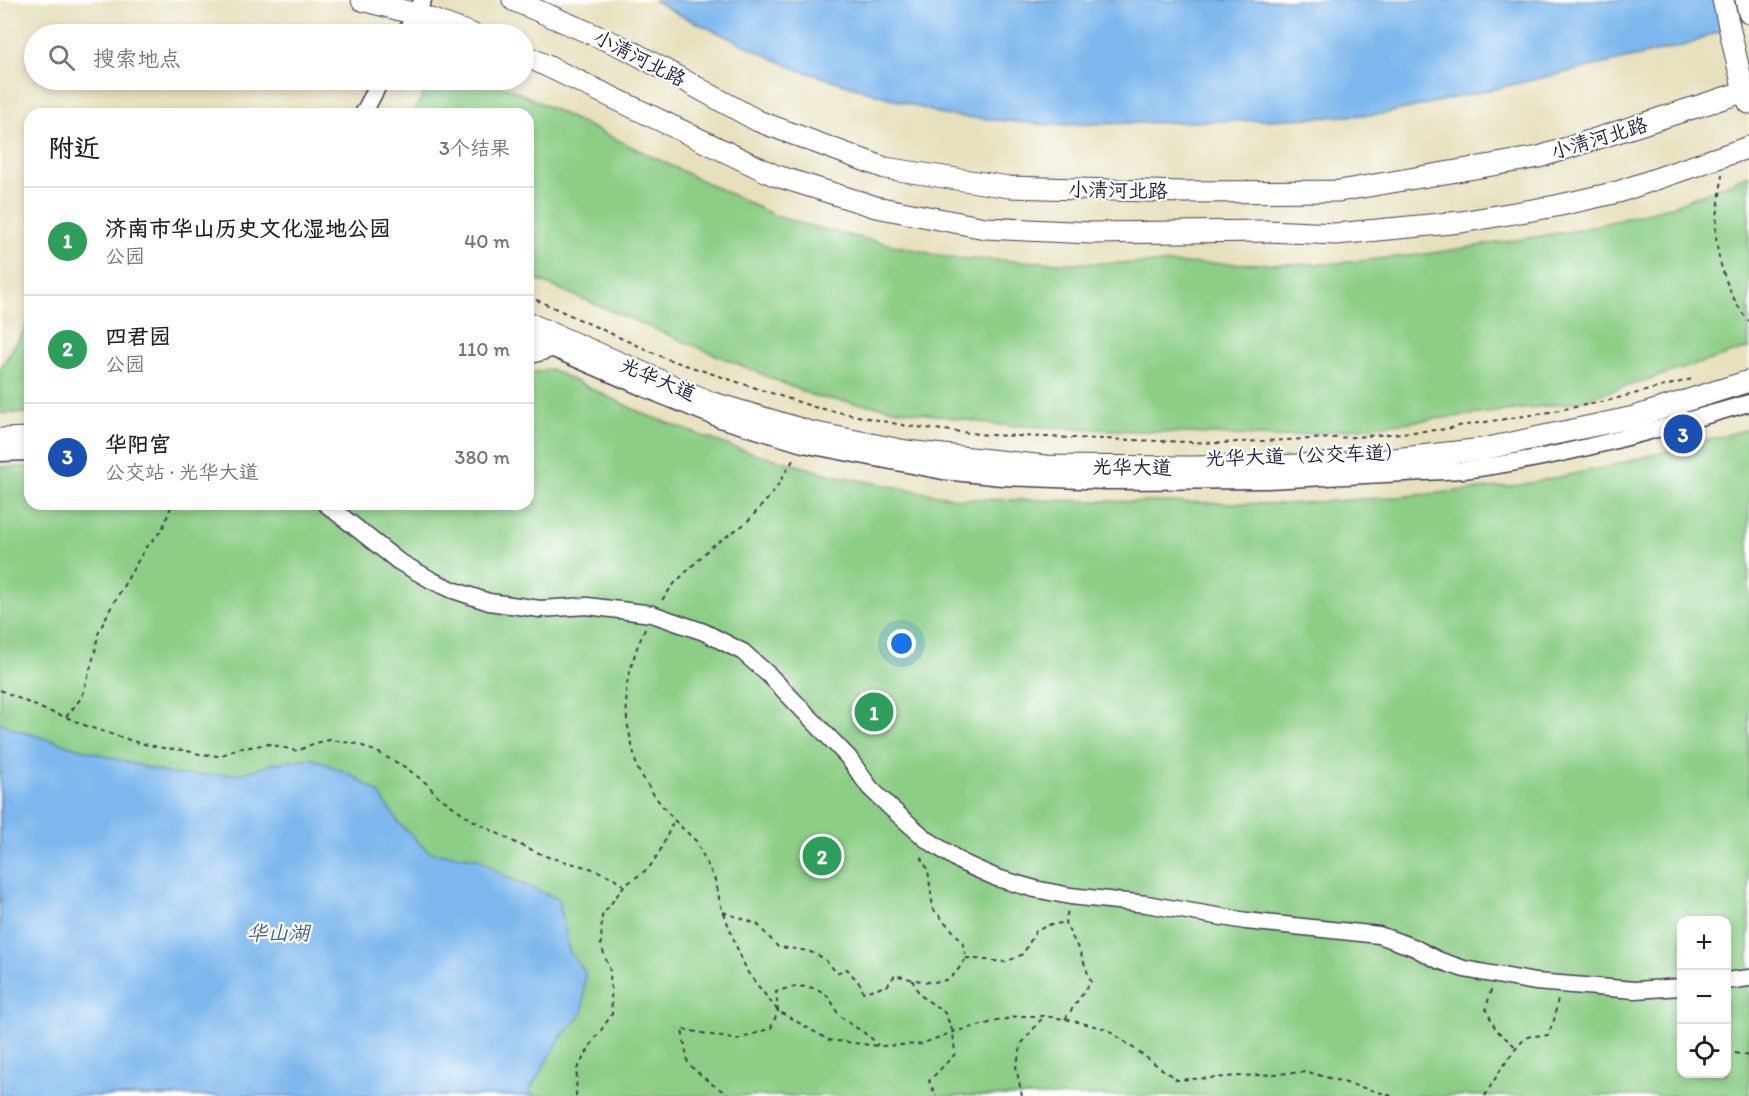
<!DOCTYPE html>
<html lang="zh">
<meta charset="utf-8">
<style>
body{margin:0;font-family:Itim,"LXGW WenKai TC",sans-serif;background:#f6f6f6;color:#202124}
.controls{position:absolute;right:18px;bottom:18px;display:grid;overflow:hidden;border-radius:12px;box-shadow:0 3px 9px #0003}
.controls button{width:54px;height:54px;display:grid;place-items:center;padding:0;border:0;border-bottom:2px solid #e0e0e0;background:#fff;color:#202124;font:30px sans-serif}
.you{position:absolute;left:902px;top:644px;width:21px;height:21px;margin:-15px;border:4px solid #fff;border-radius:50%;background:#1a73e8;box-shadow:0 0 0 9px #1a73e833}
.badge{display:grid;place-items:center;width:39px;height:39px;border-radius:50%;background:#0b8043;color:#fff;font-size:20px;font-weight:700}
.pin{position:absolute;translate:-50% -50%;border:3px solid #fff;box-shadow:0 2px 6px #0006}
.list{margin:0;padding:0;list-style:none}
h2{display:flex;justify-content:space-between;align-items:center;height:78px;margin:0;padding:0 24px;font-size:26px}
h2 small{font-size:20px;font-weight:400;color:#757577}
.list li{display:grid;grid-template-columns:39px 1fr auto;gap:18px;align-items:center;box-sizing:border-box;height:108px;padding:0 24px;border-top:2px solid #e0e0e0}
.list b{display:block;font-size:22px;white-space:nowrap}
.list p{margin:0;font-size:20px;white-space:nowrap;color:#757577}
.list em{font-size:20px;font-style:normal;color:#757577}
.icon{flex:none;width:33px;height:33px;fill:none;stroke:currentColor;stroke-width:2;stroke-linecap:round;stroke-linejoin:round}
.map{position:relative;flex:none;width:1749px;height:1096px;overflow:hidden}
.search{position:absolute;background:#fff;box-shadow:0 3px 9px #0003;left:24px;top:24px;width:510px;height:66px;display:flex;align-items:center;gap:15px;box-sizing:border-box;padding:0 21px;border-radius:33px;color:#757577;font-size:22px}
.panel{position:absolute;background:#fff;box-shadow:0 3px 9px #0003;left:24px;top:108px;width:510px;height:402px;border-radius:18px}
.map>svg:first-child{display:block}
.green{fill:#8cce86;stroke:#577860;stroke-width:1.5;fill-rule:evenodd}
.water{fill:#7cb7ed;stroke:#4f6c94;stroke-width:1.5}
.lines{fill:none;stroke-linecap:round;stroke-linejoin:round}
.minor-casing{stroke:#403e4e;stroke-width:19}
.major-casing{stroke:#403e4e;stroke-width:23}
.path{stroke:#403e4e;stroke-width:2;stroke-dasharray:4.5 4.5;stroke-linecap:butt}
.minor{stroke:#fff;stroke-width:16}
.major{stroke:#fff;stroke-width:21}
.labels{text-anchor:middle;stroke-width:4.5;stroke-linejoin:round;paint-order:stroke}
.street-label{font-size:20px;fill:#22223b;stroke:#fff}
.water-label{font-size:21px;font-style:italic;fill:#465e82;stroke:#fff}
</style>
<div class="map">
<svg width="1749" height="1096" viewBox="0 0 1749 1096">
<rect width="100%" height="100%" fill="#fff"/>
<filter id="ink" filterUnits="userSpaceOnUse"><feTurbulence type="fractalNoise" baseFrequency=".0167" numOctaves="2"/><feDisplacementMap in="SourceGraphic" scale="12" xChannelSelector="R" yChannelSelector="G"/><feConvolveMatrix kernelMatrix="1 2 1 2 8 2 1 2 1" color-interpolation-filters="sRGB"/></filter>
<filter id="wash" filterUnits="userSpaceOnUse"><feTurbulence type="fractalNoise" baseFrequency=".008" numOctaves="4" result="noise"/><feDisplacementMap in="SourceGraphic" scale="24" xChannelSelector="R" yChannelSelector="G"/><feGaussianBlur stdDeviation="1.35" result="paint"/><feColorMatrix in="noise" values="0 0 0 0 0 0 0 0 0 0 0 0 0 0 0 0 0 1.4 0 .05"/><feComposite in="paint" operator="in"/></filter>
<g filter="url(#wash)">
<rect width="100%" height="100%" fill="#e7e0bc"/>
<g class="green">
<path d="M432,80H484L509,88L776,216L817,228L951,258L1061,263L1329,264L1426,254L1579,230L1673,206L1749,175V348L1572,403L1281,437L999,425L816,397L528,276V114H412Z"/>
<path d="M30,321V413H0V369Z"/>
<path d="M550,369L644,414L732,447L832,475L959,499L1285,504L1397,497L1520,485L1607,467L1749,429V1096H0V467H30V504H528V374ZM1682,920H1726V1074H1682Z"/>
</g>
<g class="water">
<path d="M654,0H1749V19L1687,45L1383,114L1271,120L1049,125L944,115L796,69L678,14Z"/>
<path d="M0,722L19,731L169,774L214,775L244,773L276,763L312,758L350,774L378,792L399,823L429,852L478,858L508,878L559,899L569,951L585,972L583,1013L561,1037L530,1090L533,1096H0Z"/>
</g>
</g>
<g filter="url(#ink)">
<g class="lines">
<g class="minor-casing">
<g id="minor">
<path d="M405,34L423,0"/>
<path d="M363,114L381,80"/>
<path d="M528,338L658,394L720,419L803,444L943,471L1002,477L1107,481L1268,480L1463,470C1560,458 1656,430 1749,403"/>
<path d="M528,356L551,349"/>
<path d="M0,453L30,452"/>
<path d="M326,504L398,561L433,581L453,590L489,602L518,606L540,609L587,606L652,614L704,632L743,652L770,676L848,757L870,788L892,809L926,839L963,863L997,878L1035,889L1070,896L1146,904L1246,921L1379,935L1413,947L1438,960L1464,969L1535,982L1635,990L1682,987"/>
<path d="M1726,981L1749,978"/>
</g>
</g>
<g class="major-casing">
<g id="major">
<path d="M362,0L416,14L472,34"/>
<path d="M513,0L627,49L758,121L885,168L1009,187L1183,192L1339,191L1539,157L1749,90"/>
<path d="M1723,0L1744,92L1749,103"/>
<path d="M1746,0L1749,13"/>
<path d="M524,55L774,175L876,207L985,228L1091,233L1267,231L1336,234L1461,222L1556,206L1618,192L1749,147"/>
<path d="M528,323L710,402L811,432L906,451L1046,466L1190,467L1273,466L1367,462L1483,449L1634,417L1749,381"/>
<path d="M0,439L30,438"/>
</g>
</g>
<g class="path">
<path d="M1722,174C1721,191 1718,208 1716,225C1714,254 1729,299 1749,321"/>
<path d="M528,296L667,359L814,407L907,426L988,435L1217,443L1355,437L1447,429L1459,426L1544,413L1606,401L1692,379"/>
<path d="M662,600L674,584L711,547L746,523L773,493L795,457"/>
<path d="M645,629L636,650L626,687L627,722L637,768L656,798L674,820L696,841L716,882L720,903L737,948L748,973L778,1011L829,1040L879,1046L921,1044L953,1032L1018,1016H1044L1065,1019L1107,1029L1177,1080L1308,1072L1392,1096"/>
<path d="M0,690L45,710L66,717L89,727L139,743L163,748L183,750L204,755L220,756L236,749L269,744L297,751L315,743L330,740L358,744L379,753L405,767L426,783L438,796L472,820L516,843L548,857L593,869L614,878L624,886"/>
<path d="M66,717L82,697L95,652L98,634L109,611L146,547L162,530L172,504"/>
<path d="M723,912L757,924L778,947C803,950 821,949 836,973L847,969L860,984L863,992L887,986L895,975C910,979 938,987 951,977C957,973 962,963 966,958L962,941L933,909L928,870L922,859V856"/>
<path d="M966,958L1006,962L1023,954L1036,931L1051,924L1065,923"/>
<path d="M912,980L920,995L945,1013L953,1032L955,1054L929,1081L936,1096"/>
<path d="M1491,990L1486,1009L1496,1030L1516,1047"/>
<path d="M1065,1019L1091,982L1081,954L1065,923L1068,910"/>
<path d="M1726,1051L1749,1056"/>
<path d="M576,1096L577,1069L591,1045L612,1014L610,971L601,945L602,916L624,886L649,868L660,851L674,820"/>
<path d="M730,1096L709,1082L688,1064L682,1029L737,1040L771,1028L778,1011L776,992C794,985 819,982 831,1001C835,1006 836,1013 841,1017C853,1027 868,1033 878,1045"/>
<path d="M1022,1096L1016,1067L1022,1043L1043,1017"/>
<path d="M1485,1096C1491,1084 1518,1041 1528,1037C1534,1035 1542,1036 1548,1035L1554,1020L1558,998"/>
</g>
<use href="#minor" class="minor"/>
<use href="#major" class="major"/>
</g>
</g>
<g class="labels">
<g class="street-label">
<text transform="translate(640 58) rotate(27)" y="7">小清河北路</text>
<text transform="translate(1599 138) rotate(-17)" y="7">小清河北路</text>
<text transform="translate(1118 190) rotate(1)" y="7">小清河北路</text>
<text transform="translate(658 379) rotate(23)" y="7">光华大道</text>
<text transform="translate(1305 455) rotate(-2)" y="7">光华大道（公交车道）</text>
<text transform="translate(1132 467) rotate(1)" y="7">光华大道</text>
</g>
<g class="water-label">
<text x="278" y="940">华山湖</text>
</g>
</g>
</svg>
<div class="controls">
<button>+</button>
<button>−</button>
<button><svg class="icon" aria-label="locate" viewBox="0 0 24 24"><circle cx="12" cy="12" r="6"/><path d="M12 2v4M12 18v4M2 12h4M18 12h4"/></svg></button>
</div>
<div class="you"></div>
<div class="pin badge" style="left:874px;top:712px;background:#2e9e5b">1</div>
<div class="pin badge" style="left:822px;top:856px;background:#2e9e5b">2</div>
<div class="pin badge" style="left:1683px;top:434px;background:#1a4fb4">3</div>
<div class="search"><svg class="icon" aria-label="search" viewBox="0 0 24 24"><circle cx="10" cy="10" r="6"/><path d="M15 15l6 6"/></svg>搜索地点</div>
<section class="panel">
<h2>附近<small>3个结果</small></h2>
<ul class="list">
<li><span class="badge" style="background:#2e9e5b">1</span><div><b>济南市华山历史文化湿地公园</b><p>公园</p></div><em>40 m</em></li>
<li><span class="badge" style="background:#2e9e5b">2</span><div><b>四君园</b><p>公园</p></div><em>110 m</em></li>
<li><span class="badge" style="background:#1a4fb4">3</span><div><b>华阳宫</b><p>公交站 · 光华大道</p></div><em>380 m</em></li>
</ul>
</section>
</div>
